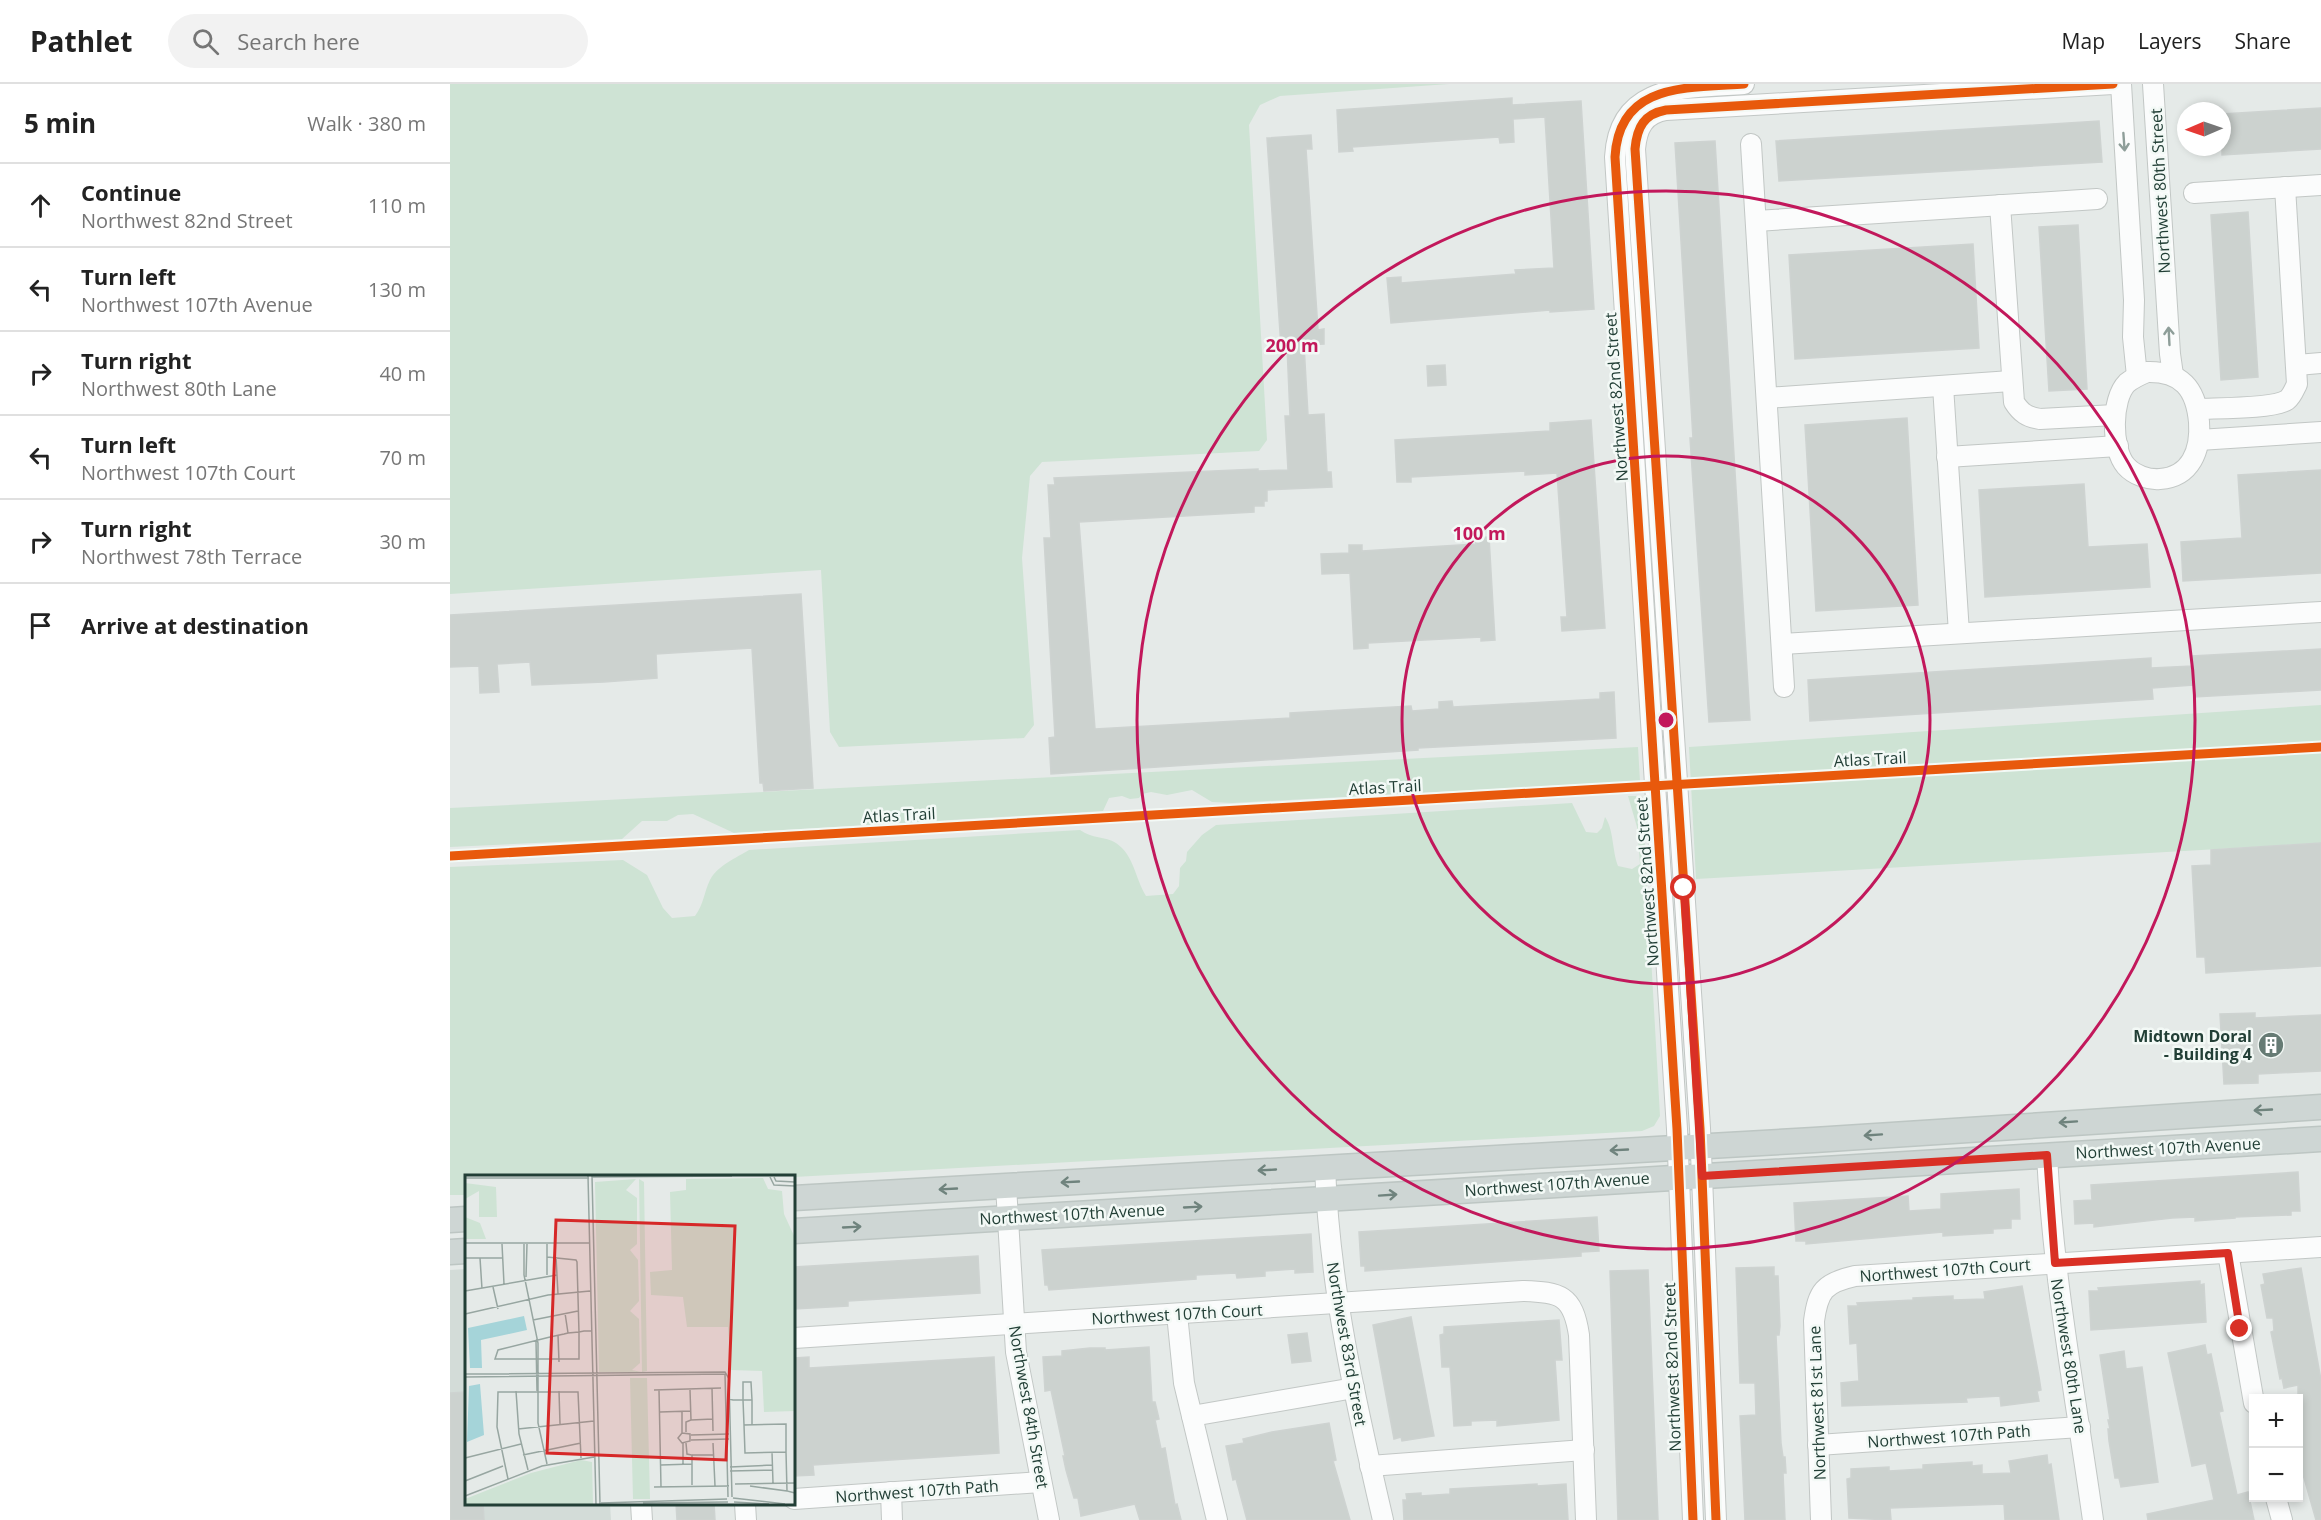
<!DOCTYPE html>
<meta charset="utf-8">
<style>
body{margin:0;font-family:"Open Sans",sans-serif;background:#f2f2f2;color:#222}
.controls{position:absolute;right:18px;bottom:18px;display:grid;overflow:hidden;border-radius:0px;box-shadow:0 3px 9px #0003}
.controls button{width:54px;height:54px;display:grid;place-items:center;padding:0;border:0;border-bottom:2px solid #e0e0e0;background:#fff;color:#222;font:30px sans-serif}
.compass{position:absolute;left:1727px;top:18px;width:54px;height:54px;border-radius:50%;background:#fff;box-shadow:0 3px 9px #0003;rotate:268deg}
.stop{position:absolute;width:18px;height:18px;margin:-14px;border:4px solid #d93025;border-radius:50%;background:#fff}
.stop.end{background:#d93025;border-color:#fff;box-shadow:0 2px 6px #0008}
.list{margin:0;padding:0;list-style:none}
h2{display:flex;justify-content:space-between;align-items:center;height:78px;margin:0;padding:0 24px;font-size:26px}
h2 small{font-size:20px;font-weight:400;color:#767676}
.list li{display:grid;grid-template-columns:39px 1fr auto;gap:18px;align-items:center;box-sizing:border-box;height:84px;padding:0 24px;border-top:2px solid #e0e0e0}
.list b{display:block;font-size:22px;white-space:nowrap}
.list p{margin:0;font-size:20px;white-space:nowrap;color:#767676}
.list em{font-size:20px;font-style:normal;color:#767676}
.icon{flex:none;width:33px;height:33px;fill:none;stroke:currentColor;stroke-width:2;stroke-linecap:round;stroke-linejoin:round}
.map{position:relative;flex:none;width:1871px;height:1436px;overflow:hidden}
header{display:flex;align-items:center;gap:36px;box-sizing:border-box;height:84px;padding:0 30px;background:#fff;border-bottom:2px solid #e0e0e0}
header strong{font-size:28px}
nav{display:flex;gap:33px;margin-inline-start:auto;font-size:21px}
.search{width:420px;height:54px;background:#f2f2f2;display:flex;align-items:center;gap:15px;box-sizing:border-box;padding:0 21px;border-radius:33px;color:#767676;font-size:22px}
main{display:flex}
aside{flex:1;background:#fff}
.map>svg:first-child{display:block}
.built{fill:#d3dcd8}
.green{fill:#cee3d4}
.building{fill:#ccd2cf;stroke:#ced3d1;stroke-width:1.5}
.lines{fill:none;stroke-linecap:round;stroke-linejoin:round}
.minor-casing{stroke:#c2c7c5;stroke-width:22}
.major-casing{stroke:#bdc6c3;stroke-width:27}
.minor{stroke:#fbfcfc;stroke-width:20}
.major{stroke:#ced6d4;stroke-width:24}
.cycleway-casing{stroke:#f3f9f6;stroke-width:13}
.cycleway{stroke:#e8590c;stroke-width:9}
.oneway{stroke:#8e9e99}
.oneway2{stroke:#6f837d}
.route{stroke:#d93025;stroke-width:8}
.ring{fill:none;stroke:#c2185b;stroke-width:3}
.labels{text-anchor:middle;stroke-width:5;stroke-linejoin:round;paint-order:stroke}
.street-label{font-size:16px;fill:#223f36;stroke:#f3f9f6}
.poi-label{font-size:16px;font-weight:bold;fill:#223f36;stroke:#f3f9f6;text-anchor:end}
.inset-road{fill:none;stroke:#97a6a1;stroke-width:1.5}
.view{fill:#d62828;fill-opacity:0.15;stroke:#d62828;stroke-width:3}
.inset-edge{fill:none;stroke:#223f36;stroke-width:3}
.centre{fill:#c2185b;stroke:#f3f9f6;stroke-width:3}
.ring-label{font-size:18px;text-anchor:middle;font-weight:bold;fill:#c2185b;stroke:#f3f9f6;stroke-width:5;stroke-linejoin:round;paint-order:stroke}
</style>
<header>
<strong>Pathlet</strong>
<div class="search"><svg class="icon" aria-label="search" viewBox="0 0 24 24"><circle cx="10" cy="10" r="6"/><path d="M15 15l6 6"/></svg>Search here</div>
<nav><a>Map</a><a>Layers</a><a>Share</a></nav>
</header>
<main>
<aside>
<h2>5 min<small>Walk · 380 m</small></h2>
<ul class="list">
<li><svg class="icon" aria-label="ahead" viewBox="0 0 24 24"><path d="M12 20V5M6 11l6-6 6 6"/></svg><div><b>Continue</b><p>Northwest 82nd Street</p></div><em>110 m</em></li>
<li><svg class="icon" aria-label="left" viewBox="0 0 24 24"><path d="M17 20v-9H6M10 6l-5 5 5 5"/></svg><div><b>Turn left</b><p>Northwest 107th Avenue</p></div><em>130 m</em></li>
<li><svg class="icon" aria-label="right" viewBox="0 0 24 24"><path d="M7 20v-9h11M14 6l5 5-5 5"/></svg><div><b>Turn right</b><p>Northwest 80th Lane</p></div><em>40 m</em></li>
<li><svg class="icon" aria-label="left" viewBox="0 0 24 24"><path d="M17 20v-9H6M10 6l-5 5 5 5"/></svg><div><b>Turn left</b><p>Northwest 107th Court</p></div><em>70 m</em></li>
<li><svg class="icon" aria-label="right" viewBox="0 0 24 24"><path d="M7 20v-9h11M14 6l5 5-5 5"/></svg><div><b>Turn right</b><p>Northwest 78th Terrace</p></div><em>30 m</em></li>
<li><svg class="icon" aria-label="arrive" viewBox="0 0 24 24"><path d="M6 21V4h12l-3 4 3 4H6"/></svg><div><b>Arrive at destination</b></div></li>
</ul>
</aside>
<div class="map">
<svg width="1871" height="1436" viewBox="0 0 1871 1436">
<rect width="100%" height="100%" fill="#e5eae8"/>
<path class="built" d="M16,1185V1420H160L161,1436H0V1186Z"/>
<g class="green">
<path d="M0,0H999L830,12L810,21L799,41L817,356L809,367L592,378L580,392L572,474L584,641L574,654L389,663L380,648L371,486L0,510Z"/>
<path d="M1871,621V759L1246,795L1239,663Z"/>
<path d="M1188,663L1190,697L782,719L762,718L742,706L717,711L701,708L692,710L689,714L680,715L672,712L659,714L653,727L284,749L243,730L228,731L217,737H192L172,755L0,763V724Z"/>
<path d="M1178,712H1192L1210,1032L1204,1042L1192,1047L344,1093L16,1092V1111H0V783L173,776L197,791L213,824L222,834L245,832C254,820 254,808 260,796C267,782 286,774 299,766L630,746C642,755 655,752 666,759C684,771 685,794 696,812L723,810L729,802L730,784L736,777L737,768L752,751L766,741L1122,719L1136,748L1147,749L1152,744L1155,733C1164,746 1162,767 1168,782L1182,785L1190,780L1187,743Z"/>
</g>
<g class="building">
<path d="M1062,14V21L1131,17L1144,225L1100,228V226L941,239L937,194L951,193V199L1066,190L1065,186L1104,184L1095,33L1063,35L1064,58L1050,59L1049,53L902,63L903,67L889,68L887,26Z"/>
<path d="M1871,24V65L1772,71V30Z"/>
<path d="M1649,37L1652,78L1329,97L1326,57Z"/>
<path d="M861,51L862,65H856L868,246L874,245V260L854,261L858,331L874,330L877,388H881L882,403L817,406V417H814V422H804V428L629,438L645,645L840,634V629L926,624L961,622L962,627L989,625V618L1002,617L1003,623L1150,615V609L1164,608L1166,654L968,664V666L601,690L599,654L605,653L594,454H601L598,401H605L604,394L808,385V387L838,386L835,332H840L837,262L831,263L817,54Z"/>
<path d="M1265,57L1300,636L1259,638L1240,354H1243L1225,59Z"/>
<path d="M1798,128L1808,293L1771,296L1761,131Z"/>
<path d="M1628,141L1637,305L1599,307L1589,143Z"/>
<path d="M1523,160L1529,264L1345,275L1339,171Z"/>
<path d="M995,281L996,301L978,302L977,282Z"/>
<path d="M1457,334L1468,521L1366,527L1355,341Z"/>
<path d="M1141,336L1155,544L1112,547L1111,533H1117L1107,389L1075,391V387L961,393V398H947L945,356L1100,347V339Z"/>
<path d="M1871,386V489L1733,497L1731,458L1792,454L1788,391Z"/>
<path d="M1634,400L1638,463L1697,460L1700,503L1535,513L1529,406Z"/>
<path d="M1039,453L1045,556L1031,557V553L918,559V564L904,565L900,489L872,490L871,470L899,469V461H912V467L1026,460L1025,454Z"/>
<path d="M351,510L363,704L314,707L313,699H310L302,564L206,570L207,594L154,598L82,601L80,578L47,580L49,608L30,609L29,582L0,583V531Z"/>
<path d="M1871,565V606L1744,613V601L1702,604L1703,615L1360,637L1358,596L1701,574V584L1743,582L1742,572Z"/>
<path d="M1871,759V882L1756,889L1755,873H1747L1742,782L1761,781V766Z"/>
<path d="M1805,929V934L1871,931V987L1808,990V999L1774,1000L1770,930Z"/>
<path d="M1848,1088L1850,1127H1841V1131L1785,1133V1134L1745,1137V1133L1722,1134L1644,1143V1139L1625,1140L1624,1117L1642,1116L1641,1101Z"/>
<path d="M1569,1105L1570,1135H1561V1144L1543,1145V1149L1493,1152V1148L1356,1160V1157H1346L1344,1119L1458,1112L1459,1127L1491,1125V1110Z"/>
<path d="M1147,1133L1149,1167L1131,1168V1172L915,1187V1182H911L909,1148Z"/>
<path d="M861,1150L863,1188L845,1189V1185L815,1187V1192L787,1194L786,1189L746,1191V1195L599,1206L598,1201H595L592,1166Z"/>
<path d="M528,1172L530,1209L398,1217V1222L344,1225V1183Z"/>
<path d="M1324,1183V1192H1328L1330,1242L1329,1251H1326L1331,1359L1333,1373H1335L1336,1389H1333L1335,1436H1295L1290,1332L1306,1331L1305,1299H1290L1286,1184Z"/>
<path d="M1851,1184L1871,1296V1436H1866L1848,1373V1301L1834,1304L1832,1294L1830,1295L1821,1248L1824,1247L1823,1234H1817L1811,1201L1815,1200L1813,1190Z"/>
<path d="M1198,1186L1208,1436H1168L1160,1187Z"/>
<path d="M1750,1197V1201L1754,1200L1756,1238L1641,1246L1639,1207H1649L1648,1204Z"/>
<path d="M1572,1202L1589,1293L1591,1306L1587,1307L1589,1317L1551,1322L1550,1312L1516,1314L1517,1318L1392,1322L1391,1299L1409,1297L1407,1259L1400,1260L1398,1222H1408L1407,1219L1463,1216V1214L1503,1212V1216L1535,1215L1534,1208Z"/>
<path d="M961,1233L984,1352L952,1357L951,1353L944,1355L923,1241Z"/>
<path d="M1109,1236L1112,1276H1105L1109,1336L1047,1342V1336L1021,1337V1341L1004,1342L1000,1283H992L990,1251L994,1250V1243Z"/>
<path d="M857,1249L861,1277L842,1279L838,1251Z"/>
<path d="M1755,1261L1757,1271L1761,1270L1773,1327L1769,1328L1787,1411L1798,1408L1804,1436H1698L1697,1430L1764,1416L1756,1379L1742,1382L1718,1269Z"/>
<path d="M699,1263L702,1318H705L709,1335L705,1336L711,1365L715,1364L725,1421L727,1420L731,1436H690L685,1420L631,1432L628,1414H624L616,1386L613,1372H615L601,1306L595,1307L593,1273L612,1272V1267L640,1264H655V1266Z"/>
<path d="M1674,1267L1676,1285L1692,1283L1708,1398L1671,1403L1669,1394H1665L1659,1357L1658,1345H1660L1658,1336H1660L1650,1271Z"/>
<path d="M359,1273V1284L544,1273L549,1369L363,1381L364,1391L344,1392V1274Z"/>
<path d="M16,1308V1419H33L34,1436H0V1309Z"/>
<path d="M879,1339L886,1376L883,1377L900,1436H797L786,1395L783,1396L776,1362L794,1359L793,1355L822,1348Z"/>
<path d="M1597,1371L1598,1381L1601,1380L1609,1436H1555L1554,1420L1440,1424L1441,1436L1399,1434L1397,1395L1401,1394V1385L1439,1383V1387L1473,1385V1381L1522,1378V1382L1532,1381V1390L1561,1389L1559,1377Z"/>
<path d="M1087,1400V1402L1116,1400L1118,1436H954L953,1416H957L956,1410L971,1409V1412L1000,1410V1405Z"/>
<path d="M226,1419H264L265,1436H227Z"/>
</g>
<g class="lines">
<g class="minor-casing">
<g id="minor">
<path d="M1671,0L1684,216L1683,253L1687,292"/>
<path d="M1703,0L1720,270L1723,291"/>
<path d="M1301,60L1334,603"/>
<path d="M1744,109L1871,101"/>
<path d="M1550,121L1564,318C1571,329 1577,333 1590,335L1665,331"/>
<path d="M1306,137L1647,115"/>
<path d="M1847,281L1871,279"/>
<path d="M1697,288C1732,287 1746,305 1749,338C1751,366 1741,393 1710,395C1698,396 1684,391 1676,382C1661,365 1661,315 1677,299C1683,294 1690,291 1697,288Z"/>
<path d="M1493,302L1509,549"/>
<path d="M1317,314L1561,297"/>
<path d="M1748,325C1767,324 1823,325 1837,316C1842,312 1844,306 1847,300L1835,103"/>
<path d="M1749,356L1871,348"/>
<path d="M1497,373L1668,362"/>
<path d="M1332,560L1871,528"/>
<path d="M1597,1071C1603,1194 1626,1315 1643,1436"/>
<path d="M875,1082C879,1202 906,1320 933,1436"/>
<path d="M556,1102L566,1268L599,1436"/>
<path d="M1778,1169L1804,1319"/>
<path d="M727,1230L734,1299L767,1436"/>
<path d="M344,1254L1073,1207C1110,1208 1123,1211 1129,1251L1136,1436"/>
<path d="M742,1332L904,1304"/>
<path d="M1368,1361L1630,1343"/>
<path d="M920,1382L1134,1366"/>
<path d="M441,1408L442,1436"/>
<path d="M1826,1414L1832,1436"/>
<path d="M344,1415L591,1398"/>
<path d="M191,1420L192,1436"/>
<path d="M295,1420L296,1436"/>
<path d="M1243,1436L1227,1045L1165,73C1169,0 1233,4 1294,0"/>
<path d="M1266,1436L1250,1044L1185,65C1187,43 1194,30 1216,26L1663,0"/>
<path d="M1371,1436L1364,1237C1368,1207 1374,1199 1405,1192L1871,1163"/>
</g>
</g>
<g class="major-casing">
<g id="major">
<path d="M344,1114L1364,1056L1871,1023"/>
<path d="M0,1136L16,1135"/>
<path d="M344,1147L1871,1055"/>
<path d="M0,1168L16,1167"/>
</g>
</g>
<use href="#minor" class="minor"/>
<use href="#major" class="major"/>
<g class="cycleway-casing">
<g id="cycleway">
<path d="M0,772L1871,663"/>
<path d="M1243,1436L1227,1045L1165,73C1169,0 1233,4 1294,0"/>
<path d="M1266,1436L1250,1044L1185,65C1187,43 1194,30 1216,26L1663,0"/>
</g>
</g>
<use href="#cycleway" class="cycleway"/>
</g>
<defs><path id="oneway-shaft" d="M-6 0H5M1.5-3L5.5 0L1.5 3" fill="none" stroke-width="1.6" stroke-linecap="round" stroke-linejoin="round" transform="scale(1.5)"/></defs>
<g class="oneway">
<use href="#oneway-shaft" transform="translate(1674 58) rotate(86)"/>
<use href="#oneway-shaft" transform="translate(1719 252) rotate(-93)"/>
</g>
<g class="oneway2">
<use href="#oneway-shaft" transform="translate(1813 1026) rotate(177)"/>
<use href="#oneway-shaft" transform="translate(1618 1038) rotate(176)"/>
<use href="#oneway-shaft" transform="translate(1423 1051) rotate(176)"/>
<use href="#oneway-shaft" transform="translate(1169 1066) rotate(177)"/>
<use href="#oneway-shaft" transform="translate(817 1086) rotate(177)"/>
<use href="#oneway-shaft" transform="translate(620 1098) rotate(177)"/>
<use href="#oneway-shaft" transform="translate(498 1105) rotate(177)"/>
<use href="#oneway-shaft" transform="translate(938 1111) rotate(-4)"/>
<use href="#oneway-shaft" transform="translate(743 1123) rotate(-3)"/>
<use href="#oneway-shaft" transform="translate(402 1143) rotate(-3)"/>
</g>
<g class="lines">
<path class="route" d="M1234,804L1252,1092L1597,1071L1605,1179L1778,1169L1790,1245"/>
</g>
<g class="ring">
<circle cx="1216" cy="636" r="264"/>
<circle cx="1216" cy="636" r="529"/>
</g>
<defs>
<g id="building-disc" transform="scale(1.35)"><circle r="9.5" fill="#667b74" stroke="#f3f9f6"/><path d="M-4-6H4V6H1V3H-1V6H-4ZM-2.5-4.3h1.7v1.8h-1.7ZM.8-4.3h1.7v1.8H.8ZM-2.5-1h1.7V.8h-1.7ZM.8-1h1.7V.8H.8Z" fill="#fff"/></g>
</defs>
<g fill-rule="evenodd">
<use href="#building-disc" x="1821" y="961"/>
</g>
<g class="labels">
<g class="street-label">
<text transform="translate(1710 107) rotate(-93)" y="6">Northwest 80th Street</text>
<text transform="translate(1166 313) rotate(-94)" y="6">Northwest 82nd Street</text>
<text transform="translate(1420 675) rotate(-3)" y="6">Atlas Trail</text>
<text transform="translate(935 703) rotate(-3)" y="6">Atlas Trail</text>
<text transform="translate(449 731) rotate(-3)" y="6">Atlas Trail</text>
<text transform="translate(1197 798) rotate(-94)" y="6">Northwest 82nd Street</text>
<text transform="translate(1718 1064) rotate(-3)" y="6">Northwest 107th Avenue</text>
<text transform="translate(1107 1100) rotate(-4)" y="6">Northwest 107th Avenue</text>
<text transform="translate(622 1130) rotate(-3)" y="6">Northwest 107th Avenue</text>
<text transform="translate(1495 1186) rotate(-4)" y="6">Northwest 107th Court</text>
<text transform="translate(727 1230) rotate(-3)" y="6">Northwest 107th Court</text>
<text transform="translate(897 1260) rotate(80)" y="6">Northwest 83rd Street</text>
<text transform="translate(1619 1272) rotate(81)" y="6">Northwest 80th Lane</text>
<text transform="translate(1222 1283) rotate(-92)" y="6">Northwest 82nd Street</text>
<text transform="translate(1367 1319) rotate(-92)" y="6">Northwest 81st Lane</text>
<text transform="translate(579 1323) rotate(80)" y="6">Northwest 84th Street</text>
<text transform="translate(1499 1352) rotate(-4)" y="6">Northwest 107th Path</text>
<text transform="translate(467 1407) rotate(-4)" y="6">Northwest 107th Path</text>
</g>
<g class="poi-label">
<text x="1802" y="958">Midtown Doral<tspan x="1802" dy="18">- Building 4</tspan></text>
</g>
</g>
<g transform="translate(15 1091)">
<rect width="330" height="330" fill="#e5eae8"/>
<path d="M298,3L303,14L317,16L319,39L330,63V236L299,237L297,196L266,195L263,152H222L218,122L186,120L185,97L207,95L205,17L221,15V4ZM171,4L161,15L172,23V69L165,75L173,85L174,126L165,136L174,144L175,188L167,195L176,197H134L130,7ZM174,4L179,7L182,196L177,197ZM0,8L31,12L32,42H14V16L0,24ZM0,42L15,48L21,64H0ZM165,203H182L185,324H168ZM116,285L127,287L128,329H0V324L66,298Z" fill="#cee3d4"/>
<path d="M59,141L62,155L16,165L17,193H5L3,153ZM15,209L19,260L2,267L4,211Z" fill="#a5d4d9"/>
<path class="inset-road" d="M123,1L131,329M127,1L135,329M127,2L267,1M305,2L309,10L330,11M309,2L311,6L330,7M0,3H124M0,68H124M37,69L39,109M59,69V100L73,168V248L82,289M82,69V100M82,82L111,85L112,87L114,157V184H30L33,175L85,162L99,159L103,158L114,157L119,156H126M91,82L93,119M0,83H37M15,83L17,114M61,102L62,69M28,112L33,134M0,116L92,100M100,138L103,158M0,139L83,120L125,116M68,145L113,136M93,160L94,187M71,166L72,216M0,199L260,197L264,204L267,322M0,202L260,199L263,322M247,213L248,256M189,215L256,213M194,215L196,312M51,216L54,259L63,295M94,216L95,249M264,224L268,225H287L286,207H278V225L279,250M287,225V250M217,236V258L213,263L217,268L225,266V259L217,258M195,237L225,236M226,245L248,244M53,254L129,246M221,257V247L226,245L225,215M226,260L264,259M226,265L264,264M218,268V289M221,268L222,279L227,280V310M248,268L250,311M307,277L308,308M321,277V249L279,250L280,278L321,277L322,316L330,318M58,280L116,268M227,280H249M0,283L56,269M196,290L227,289M265,292L307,290M265,296L307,295M43,304L32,252L33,217H113L116,283M0,306L38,291M270,309L330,308M285,311L322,316M189,312L264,311M0,321L77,291L129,282M268,323L320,329M269,327L304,329M136,328L262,324M178,328L263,327"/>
<path class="view" d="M91,45L270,51L261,285L82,278Z"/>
<rect width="330" height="330" class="inset-edge"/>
</g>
<circle cx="1216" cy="636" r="9" class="centre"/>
<g class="ring-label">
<text x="842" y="268">200 m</text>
<text x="1029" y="456">100 m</text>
</g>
</svg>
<div class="controls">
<button>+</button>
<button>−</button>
</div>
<svg class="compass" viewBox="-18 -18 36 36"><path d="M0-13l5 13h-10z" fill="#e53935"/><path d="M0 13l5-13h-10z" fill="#767676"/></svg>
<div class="stop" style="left:1234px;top:804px"></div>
<div class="stop end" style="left:1790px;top:1245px"></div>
</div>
</main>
